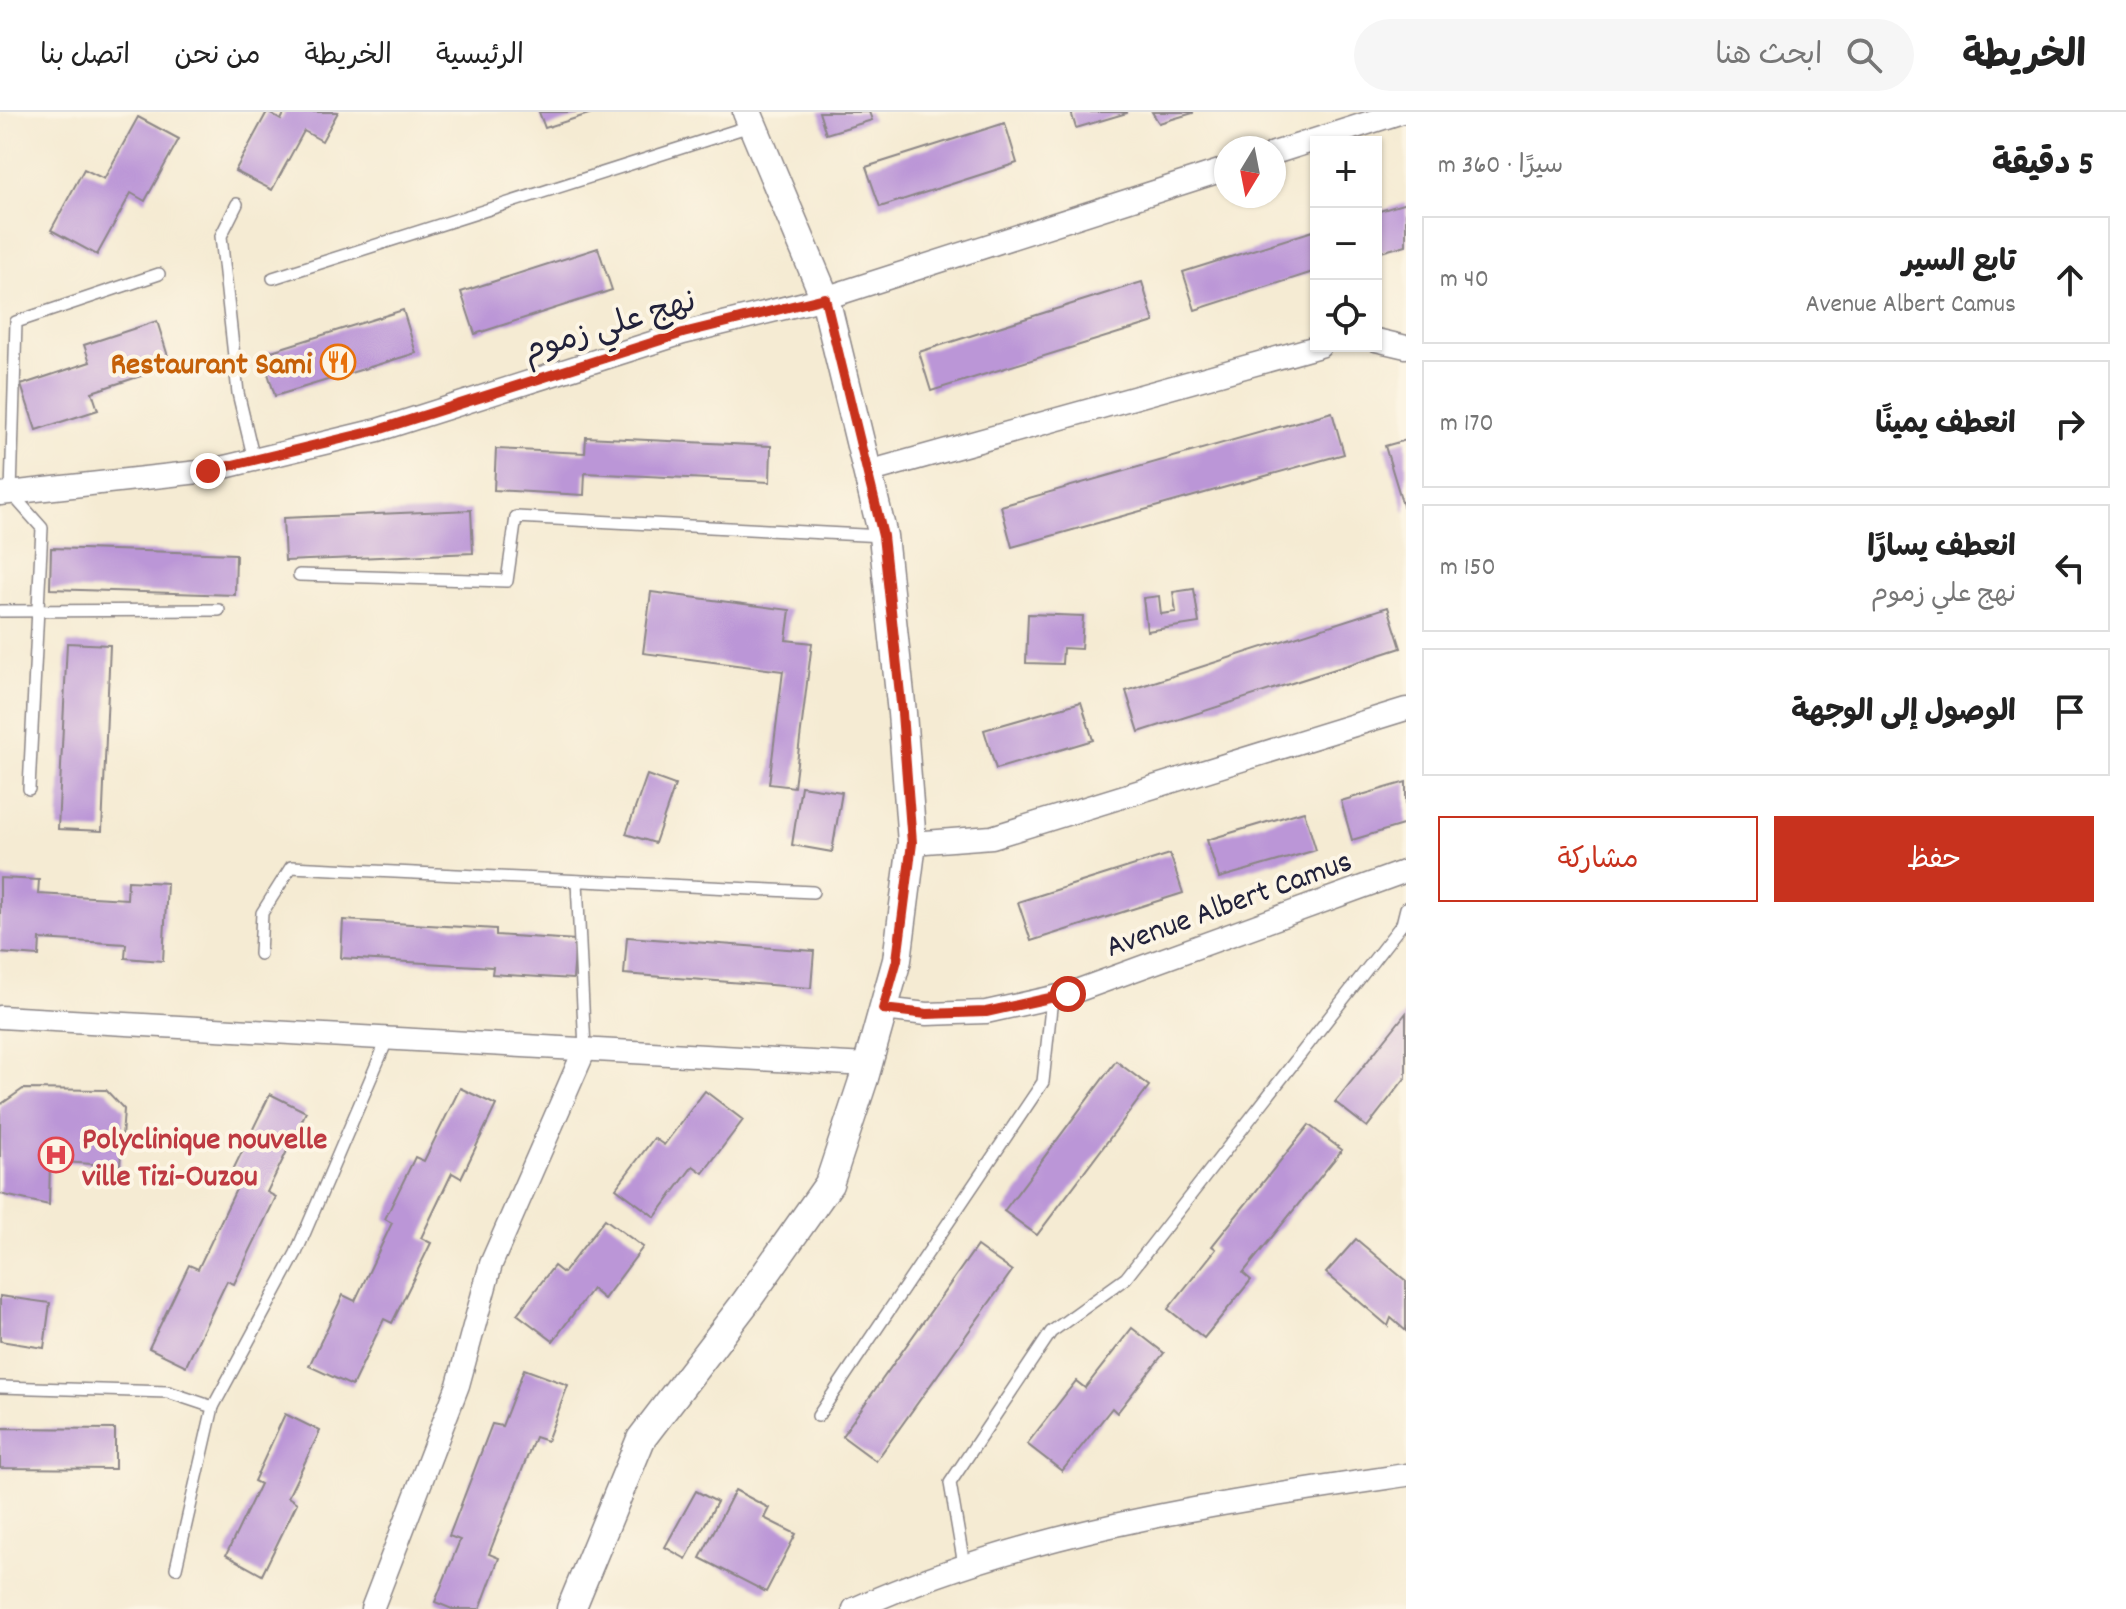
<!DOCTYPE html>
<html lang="ar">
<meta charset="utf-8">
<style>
body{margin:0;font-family:Dekko,"Playpen Sans Arabic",sans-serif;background:#f6f6f6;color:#222;direction:rtl}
.controls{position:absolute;right:24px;top:24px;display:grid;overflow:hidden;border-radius:0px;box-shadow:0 2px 6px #0004}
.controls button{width:72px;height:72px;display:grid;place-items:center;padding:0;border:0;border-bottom:2px solid #e0e0e0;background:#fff;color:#222;font:40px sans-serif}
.compass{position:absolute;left:1214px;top:24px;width:72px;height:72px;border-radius:50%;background:#fff;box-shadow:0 2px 6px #0004;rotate:190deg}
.stop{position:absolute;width:24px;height:24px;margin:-18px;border:6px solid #c8321e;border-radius:50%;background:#fff}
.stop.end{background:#c8321e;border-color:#fff;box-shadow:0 2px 8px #0008}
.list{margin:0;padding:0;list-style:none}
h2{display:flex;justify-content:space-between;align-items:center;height:104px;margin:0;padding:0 32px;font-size:34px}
h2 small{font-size:26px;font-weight:400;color:#767676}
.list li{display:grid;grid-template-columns:52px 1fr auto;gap:24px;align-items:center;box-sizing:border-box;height:128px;margin:0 16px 16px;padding:0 16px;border:2px solid #e0e0e0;border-radius:0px}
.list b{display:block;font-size:30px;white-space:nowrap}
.list p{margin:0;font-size:26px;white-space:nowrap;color:#767676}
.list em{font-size:26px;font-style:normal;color:#767676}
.actions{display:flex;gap:16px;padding:24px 32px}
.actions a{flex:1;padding:18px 0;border:2px solid #c8321e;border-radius:0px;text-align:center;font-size:28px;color:#c8321e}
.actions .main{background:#c8321e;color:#fff}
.icon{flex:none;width:44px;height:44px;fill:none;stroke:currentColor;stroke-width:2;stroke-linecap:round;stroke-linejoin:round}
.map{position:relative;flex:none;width:1406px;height:1497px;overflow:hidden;direction:ltr}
header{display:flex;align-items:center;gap:48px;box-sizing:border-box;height:112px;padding:0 40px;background:#fff;border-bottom:2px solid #e0e0e0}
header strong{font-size:38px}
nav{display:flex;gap:44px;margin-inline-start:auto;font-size:28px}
.search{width:560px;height:72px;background:#f6f6f6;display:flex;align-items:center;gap:20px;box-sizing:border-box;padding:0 28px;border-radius:44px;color:#767676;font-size:30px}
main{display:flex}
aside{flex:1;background:#fff}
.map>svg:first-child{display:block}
.building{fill:#bb96d7}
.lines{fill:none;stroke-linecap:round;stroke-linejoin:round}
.service-casing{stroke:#8c8687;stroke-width:14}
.minor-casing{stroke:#8c8687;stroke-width:25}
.tertiary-casing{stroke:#8c8687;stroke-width:31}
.service{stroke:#fff;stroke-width:11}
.minor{stroke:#fff;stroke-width:22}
.tertiary{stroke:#fff;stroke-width:28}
.route{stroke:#c8321e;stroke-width:10}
.labels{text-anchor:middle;stroke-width:8;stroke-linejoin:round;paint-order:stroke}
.street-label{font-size:32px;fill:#22223b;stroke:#fcf5e5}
.food-label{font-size:32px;font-weight:bold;fill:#c56008;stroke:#fcf5e5;text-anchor:end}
.health-label{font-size:32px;font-weight:bold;fill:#be3a42;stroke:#fcf5e5;text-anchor:start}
</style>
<header>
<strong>الخريطة</strong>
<div class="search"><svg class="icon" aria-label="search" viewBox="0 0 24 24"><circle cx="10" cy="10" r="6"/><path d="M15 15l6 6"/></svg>ابحث هنا</div>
<nav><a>الرئيسية</a><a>الخريطة</a><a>من نحن</a><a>اتصل بنا</a></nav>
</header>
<main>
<aside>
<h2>5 دقيقة<small>سيرًا · 360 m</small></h2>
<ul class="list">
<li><svg class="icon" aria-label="ahead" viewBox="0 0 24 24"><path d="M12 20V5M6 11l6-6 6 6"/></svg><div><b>تابع السير</b><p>Avenue Albert Camus</p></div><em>40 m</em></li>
<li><svg class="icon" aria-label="right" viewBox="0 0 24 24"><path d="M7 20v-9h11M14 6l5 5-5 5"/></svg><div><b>انعطف يمينًا</b></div><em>170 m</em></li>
<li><svg class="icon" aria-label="left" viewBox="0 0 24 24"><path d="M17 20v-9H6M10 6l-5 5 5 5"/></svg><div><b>انعطف يسارًا</b><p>نهج علي زموم</p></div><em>150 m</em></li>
<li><svg class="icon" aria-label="arrive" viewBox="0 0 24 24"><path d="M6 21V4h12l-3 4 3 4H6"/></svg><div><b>الوصول إلى الوجهة</b></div></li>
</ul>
<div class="actions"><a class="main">حفظ</a><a>مشاركة</a></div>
</aside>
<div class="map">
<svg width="1406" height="1497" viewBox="0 0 1406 1497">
<rect width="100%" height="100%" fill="#fcf5e5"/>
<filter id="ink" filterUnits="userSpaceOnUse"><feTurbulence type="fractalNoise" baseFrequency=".0125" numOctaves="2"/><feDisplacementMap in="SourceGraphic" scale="16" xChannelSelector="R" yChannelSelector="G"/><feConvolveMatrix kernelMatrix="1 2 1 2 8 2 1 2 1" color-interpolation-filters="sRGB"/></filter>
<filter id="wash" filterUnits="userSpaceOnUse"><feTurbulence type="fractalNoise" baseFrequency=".006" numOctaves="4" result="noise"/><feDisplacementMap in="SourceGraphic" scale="32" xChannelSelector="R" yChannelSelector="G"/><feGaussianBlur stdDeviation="1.8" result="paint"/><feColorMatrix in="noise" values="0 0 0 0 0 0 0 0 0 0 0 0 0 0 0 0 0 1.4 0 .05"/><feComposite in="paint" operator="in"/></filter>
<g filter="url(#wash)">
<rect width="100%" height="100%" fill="#f5ebd3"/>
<g id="blocks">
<g class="building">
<path d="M267,0L281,8L285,0H338L322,29L304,19L272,78L235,59Z"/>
<path d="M539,0H592V1L545,16Z"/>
<path d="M819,0H869L872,8L826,22Z"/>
<path d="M1071,0H1127V1L1076,16Z"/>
<path d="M1152,0H1193V1L1159,11Z"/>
<path d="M138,5L179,27L145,89L131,81L97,143L51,118L84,57L104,67Z"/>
<path d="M1005,11L1017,51L880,95L866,55Z"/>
<path d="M1406,91V133L1381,140L1376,123V100Z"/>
<path d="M1316,118V159L1195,198L1183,160Z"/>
<path d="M598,136L612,178L475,222L461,180Z"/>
<path d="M1142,170L1154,210L931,279L919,240Z"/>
<path d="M403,198L416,241L275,284L262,242Z"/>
<path d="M157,209L171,254L92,280L98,298L36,318L21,273L90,250L84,233Z"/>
<path d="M1332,300L1344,342L1012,435L1001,394Z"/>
<path d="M586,325L771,334L770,370L585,361L584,383L494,378L496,337L585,341Z"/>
<path d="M1406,328V400H1405L1385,334Z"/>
<path d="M471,398L473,441L285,449L283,406Z"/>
<path d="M51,436L236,442L235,483L50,477Z"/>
<path d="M1194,477L1199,511L1147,519L1143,486L1159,484L1161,502L1176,500L1173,480Z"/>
<path d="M651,480L790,498L786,528L812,531L794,675L769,672L783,559L643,541Z"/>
<path d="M1388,495L1401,536L1139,620L1126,579Z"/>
<path d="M1028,502L1083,504L1081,537L1063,536L1062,552L1026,551Z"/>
<path d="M67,531L110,533L102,719L58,717Z"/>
<path d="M1081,590L1093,628L996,657L984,618Z"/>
<path d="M647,663L675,673L655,731L626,722Z"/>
<path d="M1406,670V712L1352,728L1341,689Z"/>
<path d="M801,674L842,680L832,740L792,733Z"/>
<path d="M1304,699L1316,738L1219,766L1207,728Z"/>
<path d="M1170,742L1183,781L1031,829L1018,790Z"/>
<path d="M0,766L39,768L38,782L127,787L128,769L167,771L163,849L125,846L126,832L40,827L39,844L0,841Z"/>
<path d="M343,808L496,817V823L576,828L573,867L492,862L493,855L341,846Z"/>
<path d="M627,825L814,839L811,876L624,862Z"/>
<path d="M1406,901V965L1367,1015L1335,990Z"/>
<path d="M1116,949L1149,974L1037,1123L1004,1099Z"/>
<path d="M460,976L496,993L461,1066L452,1061L421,1126L431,1131L392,1211L384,1207L352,1274L309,1254L343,1183L355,1189L392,1111L385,1107L415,1045L424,1049Z"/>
<path d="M23,977L106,978L124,997L120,1054L50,1049L49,1093L0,1082V993Z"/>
<path d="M705,979L743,1008L703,1061L693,1054L655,1105L616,1076L654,1026L664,1033Z"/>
<path d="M270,982L306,1000L267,1080L276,1085L234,1172L227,1169L186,1254L149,1236L189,1153L198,1157L241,1067L231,1062Z"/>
<path d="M1309,1013L1342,1038L1243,1161L1251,1168L1204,1226L1168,1197L1216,1137L1212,1134Z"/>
<path d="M605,1107L643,1135L604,1187L592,1177L553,1229L517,1202L554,1154L563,1161Z"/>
<path d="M1356,1127L1406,1169V1219L1391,1206L1388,1214L1326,1161Z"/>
<path d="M977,1134L1012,1159L876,1349L842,1324Z"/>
<path d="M0,1184L50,1191L44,1236L0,1229Z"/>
<path d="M1132,1216L1164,1241L1117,1301L1112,1296L1062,1359L1027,1332L1076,1269L1085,1276Z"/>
<path d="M524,1257L568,1273L547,1329L535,1325L489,1442L499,1446L480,1497H452L435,1490L460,1428L449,1424L492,1312L502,1314Z"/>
<path d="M285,1302L320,1319L288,1385L297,1391L262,1463L226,1443L260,1372L254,1369Z"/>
<path d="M0,1316L115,1317V1357L0,1356Z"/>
<path d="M735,1378L769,1396L764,1406L796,1422L766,1480L700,1446Z"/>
<path d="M696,1379L717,1390L686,1447L665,1435Z"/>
</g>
</g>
</g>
<g filter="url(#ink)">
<use href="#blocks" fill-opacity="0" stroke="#8c8687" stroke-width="2"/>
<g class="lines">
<g class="service-casing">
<g id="service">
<path d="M237,92L221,124L238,281L254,348"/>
<path d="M273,166L753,13"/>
<path d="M299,463L507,469L516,405L882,424"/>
<path d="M0,499L219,498"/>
<path d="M29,677L42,416L11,381L16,210L159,162"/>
<path d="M577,769L585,937"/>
<path d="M260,842L262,801L291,755L813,780"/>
<path d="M0,1275L168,1280L213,1295"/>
<path d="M818,1304L1043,970L1052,886"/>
<path d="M964,1453L950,1371L1051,1220L1126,1166L1402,812L1406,796"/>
<path d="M176,1456L213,1295L296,1141L388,926"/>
</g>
</g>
<g class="minor-casing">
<g id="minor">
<path d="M1274,41L1402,0"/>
<path d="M1376,228L1406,235"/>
<path d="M868,360L1320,234"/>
<path d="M0,382L208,359L378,318L683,221L825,186L1226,57"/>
<path d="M912,731L992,725L1406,597"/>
<path d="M883,897L927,902L986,900L1068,882L1406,759"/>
<path d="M0,905L867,953"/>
<path d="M372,1497L458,1273L491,1152L585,937"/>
<path d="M854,1497C1027,1418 1219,1391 1406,1363"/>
</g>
</g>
<g class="tertiary-casing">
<path id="tertiary" d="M571,1497L641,1327L745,1191L829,1072L864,966L897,848L912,731L902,601L883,424L825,186L747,0"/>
</g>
<use href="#service" class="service"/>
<use href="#minor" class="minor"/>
<use href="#tertiary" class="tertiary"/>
</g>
</g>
<g class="lines" filter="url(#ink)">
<path class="route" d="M208,359L378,318L683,221L825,186L883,424L902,601L912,731L897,848L883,897L927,902L986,900L1068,882"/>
</g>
<defs>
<g id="restaurant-ring" transform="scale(1.8)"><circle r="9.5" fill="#fcf5e5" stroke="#e8710a" stroke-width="1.5"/><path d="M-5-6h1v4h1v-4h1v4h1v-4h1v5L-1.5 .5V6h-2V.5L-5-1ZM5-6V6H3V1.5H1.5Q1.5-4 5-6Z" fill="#e8710a"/></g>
<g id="hospital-ring" transform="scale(1.8)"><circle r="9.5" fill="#fcf5e5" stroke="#e0444e" stroke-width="1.5"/><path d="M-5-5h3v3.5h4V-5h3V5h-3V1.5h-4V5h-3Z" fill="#e0444e"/></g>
</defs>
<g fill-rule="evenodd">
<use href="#restaurant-ring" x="338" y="250"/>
<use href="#hospital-ring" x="56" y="1043"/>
</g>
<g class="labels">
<g class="street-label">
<text transform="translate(609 212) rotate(-17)" y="11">نهج علي زموم</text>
<text transform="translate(1228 790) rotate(-20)" y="11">Avenue Albert Camus</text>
</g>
<g class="food-label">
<text x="312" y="261">Restaurant Sami</text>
</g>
<g class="health-label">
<text x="82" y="1036">Polyclinique nouvelle<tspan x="82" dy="37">ville Tizi-Ouzou</tspan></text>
</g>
</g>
</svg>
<div class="controls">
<button>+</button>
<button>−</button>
<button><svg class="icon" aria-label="locate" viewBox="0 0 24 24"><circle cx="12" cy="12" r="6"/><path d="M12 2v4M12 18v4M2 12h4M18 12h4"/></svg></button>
</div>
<svg class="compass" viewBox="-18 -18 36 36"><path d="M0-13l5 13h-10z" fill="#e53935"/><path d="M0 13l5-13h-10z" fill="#767676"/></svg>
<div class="stop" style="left:1068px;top:882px"></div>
<div class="stop end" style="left:208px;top:359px"></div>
</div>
</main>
